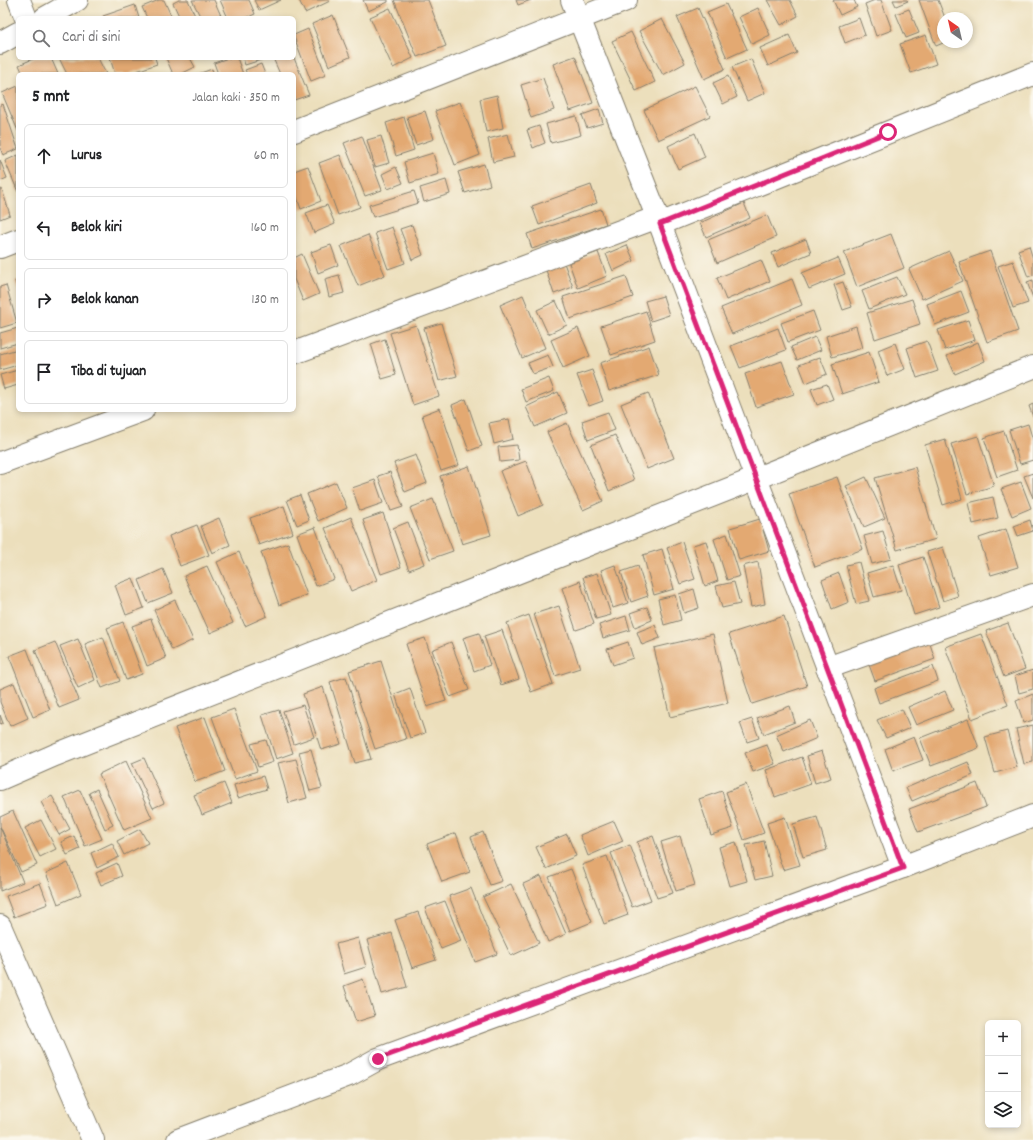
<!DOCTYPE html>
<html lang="id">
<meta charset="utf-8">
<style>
body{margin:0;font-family:Dekko,sans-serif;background:#f6f6f6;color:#202124}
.controls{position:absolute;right:12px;bottom:12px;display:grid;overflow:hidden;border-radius:6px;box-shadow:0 2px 6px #0003}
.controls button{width:36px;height:36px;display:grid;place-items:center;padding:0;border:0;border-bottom:1px solid #e0e0e0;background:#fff;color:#202124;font:20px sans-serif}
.compass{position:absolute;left:937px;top:12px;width:36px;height:36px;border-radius:50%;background:#fff;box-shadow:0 2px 6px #0003;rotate:326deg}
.stop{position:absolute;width:12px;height:12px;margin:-9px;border:3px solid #db2777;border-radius:50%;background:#fff}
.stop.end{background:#db2777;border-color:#fff;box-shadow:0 1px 4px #0008}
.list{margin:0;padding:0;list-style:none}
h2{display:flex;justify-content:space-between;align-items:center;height:52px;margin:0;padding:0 16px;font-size:17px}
h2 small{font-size:13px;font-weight:400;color:#757577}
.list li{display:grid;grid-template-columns:26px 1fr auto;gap:12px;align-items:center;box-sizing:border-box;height:64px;margin:0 8px 8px;padding:0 8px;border:1px solid #e0e0e0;border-radius:6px}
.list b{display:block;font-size:15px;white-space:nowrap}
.list em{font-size:13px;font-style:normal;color:#757577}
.icon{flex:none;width:22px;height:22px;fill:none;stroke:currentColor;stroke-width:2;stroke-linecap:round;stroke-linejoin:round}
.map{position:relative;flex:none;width:1033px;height:1140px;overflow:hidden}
.search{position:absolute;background:#fff;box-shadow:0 2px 6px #0003;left:16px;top:16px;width:280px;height:44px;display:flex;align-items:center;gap:10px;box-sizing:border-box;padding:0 14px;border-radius:6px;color:#757577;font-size:15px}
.panel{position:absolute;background:#fff;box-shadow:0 2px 6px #0003;left:16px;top:72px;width:280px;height:340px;border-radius:6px}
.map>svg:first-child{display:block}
.building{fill:#e3a972}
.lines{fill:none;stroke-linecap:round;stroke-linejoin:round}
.minor-casing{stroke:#847e6c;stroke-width:24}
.major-casing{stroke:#847e6c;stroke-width:24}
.minor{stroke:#fff;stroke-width:22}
.major{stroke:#fff;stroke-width:22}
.route{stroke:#db2777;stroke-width:5}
</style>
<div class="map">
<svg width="1033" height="1140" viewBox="0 0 1033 1140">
<rect width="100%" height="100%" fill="#fbf7ec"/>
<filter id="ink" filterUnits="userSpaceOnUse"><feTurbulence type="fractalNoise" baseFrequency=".025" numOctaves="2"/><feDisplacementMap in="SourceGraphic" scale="8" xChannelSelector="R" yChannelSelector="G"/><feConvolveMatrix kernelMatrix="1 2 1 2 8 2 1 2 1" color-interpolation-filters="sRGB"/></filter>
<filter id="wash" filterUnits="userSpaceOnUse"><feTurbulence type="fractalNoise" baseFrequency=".012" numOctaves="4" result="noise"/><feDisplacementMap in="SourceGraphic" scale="16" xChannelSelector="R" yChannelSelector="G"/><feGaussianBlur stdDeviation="0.9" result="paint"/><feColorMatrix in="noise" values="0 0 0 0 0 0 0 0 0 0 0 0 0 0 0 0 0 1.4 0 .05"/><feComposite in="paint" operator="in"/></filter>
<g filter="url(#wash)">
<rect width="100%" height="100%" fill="#ecdfbc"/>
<g id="blocks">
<g class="building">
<path d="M159,0H164L172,18H147L142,7Z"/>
<path d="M179,0H188L196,18H180L173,3Z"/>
<path d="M192,0H214L222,18H201Z"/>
<path d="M220,0H249L255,14L246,18H228Z"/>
<path d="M254,0H281L259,10Z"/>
<path d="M299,0H329L330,1L305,13Z"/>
<path d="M363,0H388V2L368,11Z"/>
<path d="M394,0H428L446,46L417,57Z"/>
<path d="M516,0H531L518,5Z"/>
<path d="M767,0H790L798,16L781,25Z"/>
<path d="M833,0H854L857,7L840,15Z"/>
<path d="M875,0H881L892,30L876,36L865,4Z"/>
<path d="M893,0H907L908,1L896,6Z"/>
<path d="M919,0H938L945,18H943V43L936,46Z"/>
<path d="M726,4L747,49L727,58L707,12Z"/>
<path d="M135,5L139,18H103V16Z"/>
<path d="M390,8L413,58L393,68L370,17Z"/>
<path d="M698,8L725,69L704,79L677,17Z"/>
<path d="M758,8L770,35L752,44L739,17Z"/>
<path d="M909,9L919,33L906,38L896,14Z"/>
<path d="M333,15L350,57L329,66L312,24Z"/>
<path d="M859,18L865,35L845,43L839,26Z"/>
<path d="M662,19L685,63L663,75L639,31Z"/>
<path d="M308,29L326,75L311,81L294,37V35Z"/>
<path d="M631,32L655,82L636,91L612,41Z"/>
<path d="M789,35L797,53L768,66L760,48Z"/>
<path d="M926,35L936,64L911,73L900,44Z"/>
<path d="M575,56L593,103L570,111L553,64Z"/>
<path d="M35,58H51L58,74H23L19,65Z"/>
<path d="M59,58H98L106,74H67Z"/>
<path d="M110,58H155L157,64L128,74H115Z"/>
<path d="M166,58H190L195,67L181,74H173Z"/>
<path d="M228,58H237L243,74H218L214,63Z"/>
<path d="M243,58H264V59L245,65Z"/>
<path d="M273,58H294L309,95L294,100V74H280Z"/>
<path d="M751,59L765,93L747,101L732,67Z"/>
<path d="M261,64L265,74H247L245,70Z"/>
<path d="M212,69L214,74H198Z"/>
<path d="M728,76L737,97L723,104L713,83Z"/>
<path d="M543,78L554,110L531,118L521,85Z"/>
<path d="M18,86V131L2,93Z"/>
<path d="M695,86L710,116L658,140L644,110Z"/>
<path d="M497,95L503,128L486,132L480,99Z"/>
<path d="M460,102L480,155L455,165L435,111Z"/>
<path d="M3,104L18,149L3,155L0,148V105Z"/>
<path d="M599,109L603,123L587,128L582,115Z"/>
<path d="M425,111L434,139L416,145L407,117Z"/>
<path d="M576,116L581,135L551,143L546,124Z"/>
<path d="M404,117L414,150L396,156L386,123Z"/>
<path d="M539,126L545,143L533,148L527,130Z"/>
<path d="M695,133L705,157L678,169L668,146Z"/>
<path d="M508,134L514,157L493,162L488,139Z"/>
<path d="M362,136L382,190L365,196L344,143Z"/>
<path d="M381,136L389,163L375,167L367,140Z"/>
<path d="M433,153L439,174L410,183L404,162Z"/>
<path d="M18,155V192L5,161Z"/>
<path d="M340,155L360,207L338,215L319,163Z"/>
<path d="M0,160L7,178L0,181Z"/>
<path d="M484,164L490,185L465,193L458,172Z"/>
<path d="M308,166L321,201L301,209L294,189V171Z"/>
<path d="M396,167L403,183L388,189L382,174Z"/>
<path d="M446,180L450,194L424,202L420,188Z"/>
<path d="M591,185L597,203L539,225L532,206Z"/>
<path d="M2,189L10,215L0,219V190Z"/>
<path d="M414,191L418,203L373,217L369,205Z"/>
<path d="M744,203L750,218L706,237L700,223Z"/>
<path d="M327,205L335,224L314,233L306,213Z"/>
<path d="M601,209L606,224L532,249L527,234Z"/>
<path d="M767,215L776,237L717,263L708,240Z"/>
<path d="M412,225L423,255L412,260L400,229Z"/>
<path d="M392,227L405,263L388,269L375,233Z"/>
<path d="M891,234L904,268L857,287L844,252Z"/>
<path d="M368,235L385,275L358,286L341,246Z"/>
<path d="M806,239L811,253L778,267L772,253Z"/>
<path d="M331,245L338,265L318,273L311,252Z"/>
<path d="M627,245L634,261L613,271L606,254Z"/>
<path d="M1029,246L1033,259V275L1028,277L1018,250Z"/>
<path d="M949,251L963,281L922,299L909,269Z"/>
<path d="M990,251L1018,331L987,342L959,262Z"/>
<path d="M598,252L607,276L578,288L569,263Z"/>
<path d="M302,254L319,294L303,301L294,279V258Z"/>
<path d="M838,258L845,274L809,289L802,273Z"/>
<path d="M761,260L770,281L726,300L717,278Z"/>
<path d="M1013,261L1028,303L1013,308L998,266Z"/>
<path d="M564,263L573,287L554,294L546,270Z"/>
<path d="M339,275L344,293L329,297L325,279Z"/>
<path d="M626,276L633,297L570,319L563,297Z"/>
<path d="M897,277L905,294L869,309L862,291Z"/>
<path d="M792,279L802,305L732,334L721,308Z"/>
<path d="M18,280V290L15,281Z"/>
<path d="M1033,280V298L1027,282Z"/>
<path d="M843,282L852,307L843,310L834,285Z"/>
<path d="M6,285L17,323L0,328V287Z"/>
<path d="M961,291L969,312L935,325L927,304Z"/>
<path d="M523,295L545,348L522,358L500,305Z"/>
<path d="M663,296L669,315L651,321L645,301Z"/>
<path d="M912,299L920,324L875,339L867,313Z"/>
<path d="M556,301L567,325L548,334L537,310Z"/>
<path d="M646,311L655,340L611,355L601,326Z"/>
<path d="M813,311L820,330L788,342L781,323Z"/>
<path d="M968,320L975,340L945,350L938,330Z"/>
<path d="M441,323L457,376L439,381L424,328Z"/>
<path d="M416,325L439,396L413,405L390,333Z"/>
<path d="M856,326L862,348L832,357L826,336Z"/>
<path d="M18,328V343L0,348V333Z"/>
<path d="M578,328L590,356L563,368L551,340Z"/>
<path d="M778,328L786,350L740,368L731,346Z"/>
<path d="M815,337L821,350L797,360L791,347Z"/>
<path d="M385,339L396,375L382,379L371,344Z"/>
<path d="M927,341L938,371L917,378L907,348Z"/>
<path d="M978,342L985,361L955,374L947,356Z"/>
<path d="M895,343L905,369L887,376L878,350Z"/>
<path d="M649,346L659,375L609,391L600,363Z"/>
<path d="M18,349V365L0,370V354Z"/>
<path d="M869,352L879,382L842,394L832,364Z"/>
<path d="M548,355L553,367L533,374L528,363Z"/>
<path d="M820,357L827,374L806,383L799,365Z"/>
<path d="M782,361L794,394L756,407L745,374Z"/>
<path d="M18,370V385L4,389L0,375Z"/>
<path d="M592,370L603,401L589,406L577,375Z"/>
<path d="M549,378L554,391L526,402L521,389Z"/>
<path d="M827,384L833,399L817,405L811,389Z"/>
<path d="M558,392L567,413L535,427L526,407Z"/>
<path d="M648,393L674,458L647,469L621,404Z"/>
<path d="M466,399L482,446L469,451L452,405Z"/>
<path d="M1033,404V417L1029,406Z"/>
<path d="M440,408L459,465L441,471L422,415Z"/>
<path d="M608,412L615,430L588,440L582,421Z"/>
<path d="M509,419L513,439L494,444L489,423Z"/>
<path d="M567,423L603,501L583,510L547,432Z"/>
<path d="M1028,424L1033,440V460L1020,464L1009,430Z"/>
<path d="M1004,431L1017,470L997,477L984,438Z"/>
<path d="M615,435L634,480L609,491L591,445Z"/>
<path d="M978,436L994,486L967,494L951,444Z"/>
<path d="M945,439L962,499L943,505L925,445Z"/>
<path d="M517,445L519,460L500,462L498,447Z"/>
<path d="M416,455L427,483L405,492L394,463Z"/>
<path d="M526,461L543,505L518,516L500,471Z"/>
<path d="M469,466L491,535L462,544L440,476Z"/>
<path d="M915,467L936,539L897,550L875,478Z"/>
<path d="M390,472L403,507L391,511L378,476Z"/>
<path d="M1033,473V498L1024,476Z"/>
<path d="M837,477L863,549L815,567L789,494Z"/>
<path d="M866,477L885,518L864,527L846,486Z"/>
<path d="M375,480L383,503L360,511L352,488Z"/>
<path d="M336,482L347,508L318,521L307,494Z"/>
<path d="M1021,482L1031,508L1012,516L1001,489Z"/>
<path d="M300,495L309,520L297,525L287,500Z"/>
<path d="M993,497L998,518L973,524L968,503Z"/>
<path d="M433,499L453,551L430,559L410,508Z"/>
<path d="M284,506L293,533L259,545L250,518Z"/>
<path d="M383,513L401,567L381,574L363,520Z"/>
<path d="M351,517L377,580L351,591L325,528Z"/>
<path d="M219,518L230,545L212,553L201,526Z"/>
<path d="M760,519L769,551L739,560L730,528Z"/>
<path d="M1030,520L1033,531L1018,536L1014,526Z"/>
<path d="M408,522L424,564L409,570L393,528Z"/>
<path d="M197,525L209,555L180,566L169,536Z"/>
<path d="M315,527L334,579L316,586L297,534Z"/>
<path d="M1006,529L1018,567L991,575L979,538Z"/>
<path d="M883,531L891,559L872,564L864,536Z"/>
<path d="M727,534L740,576L727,580L714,539Z"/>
<path d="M706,541L718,581L705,586L693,545Z"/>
<path d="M682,542L695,579L680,584L667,548Z"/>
<path d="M288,543L307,595L279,605L261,552Z"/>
<path d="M943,547L958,596L943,601L927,552Z"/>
<path d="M662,549L674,589L654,595L643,555Z"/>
<path d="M239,552L267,616L245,626L217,562Z"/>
<path d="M923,557L939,607L914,615L899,565Z"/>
<path d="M758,562L765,604L751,607L743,566Z"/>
<path d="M859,562L869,601L856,604L846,565Z"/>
<path d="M615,565L628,603L613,608L601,570Z"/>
<path d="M893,565L901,590L874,597L867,573Z"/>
<path d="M207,566L233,623L210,633L184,576Z"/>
<path d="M638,566L648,596L631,602L621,572Z"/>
<path d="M163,569L173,593L148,603L139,580Z"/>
<path d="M597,573L611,615L596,619L583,577Z"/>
<path d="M839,573L849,602L832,609L822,580Z"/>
<path d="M133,578L144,608L126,615L115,585Z"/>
<path d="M580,581L594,624L576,630L562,588Z"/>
<path d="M734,582L740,604L722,608L716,586Z"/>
<path d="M694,589L699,608L684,613L679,594Z"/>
<path d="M675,595L681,620L664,625L658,599Z"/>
<path d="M175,600L193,640L172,650L154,610Z"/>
<path d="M559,606L580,668L555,676L534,614Z"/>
<path d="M647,607L652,620L635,627L630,613Z"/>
<path d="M529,615L553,684L531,692L507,623Z"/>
<path d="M626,616L630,630L603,638L599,625Z"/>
<path d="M784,616L807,686L752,704L729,634Z"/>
<path d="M151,619L166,658L147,666L132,626Z"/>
<path d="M123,622L142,674L126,680L107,628Z"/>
<path d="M1008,623L1025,669L1004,677L986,631Z"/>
<path d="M655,625L660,638L642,645L637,632Z"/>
<path d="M502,630L519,679L501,685L484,636Z"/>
<path d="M479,633L490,665L474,671L463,638Z"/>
<path d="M713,634L728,703L670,717L654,648Z"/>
<path d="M981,634L1008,705L972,719L945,647Z"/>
<path d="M103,637L120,681L102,688L85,644Z"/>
<path d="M425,638L446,701L427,707L406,644Z"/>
<path d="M78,639L95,680L78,688L60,646Z"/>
<path d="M929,641L935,659L875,681L868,662Z"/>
<path d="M55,642L79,700L59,708L35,650Z"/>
<path d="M451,642L469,690L450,697L432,650Z"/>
<path d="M628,642L633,658L613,665L607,649Z"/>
<path d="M27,649L50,710L33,717L9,656Z"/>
<path d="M381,661L406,739L375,749L349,671Z"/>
<path d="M933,666L938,681L879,703L874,688Z"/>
<path d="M1033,670V689L1019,693L1015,676Z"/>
<path d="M346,677L371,759L355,763L330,682Z"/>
<path d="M14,683L28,718L10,726L0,702V689Z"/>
<path d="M323,687L341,744L321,750L303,694Z"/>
<path d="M410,688L425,733L410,738L395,694Z"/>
<path d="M945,691L953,710L916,725L908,707Z"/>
<path d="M1033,694V720L1024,723L1016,701Z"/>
<path d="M303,705L314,737L294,744L283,711Z"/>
<path d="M790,706L795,722L764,734L757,718Z"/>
<path d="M234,709L257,771L235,779L212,717Z"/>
<path d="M902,709L910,728L886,738L877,720Z"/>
<path d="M279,710L293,753L276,759L262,715Z"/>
<path d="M0,715L3,723L0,724Z"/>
<path d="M205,717L225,771L195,782L175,728Z"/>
<path d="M752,719L759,738L747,742L740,723Z"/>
<path d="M968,719L979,748L931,766L920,738Z"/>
<path d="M810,720L817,738L784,752L776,735Z"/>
<path d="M1033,725V762L1024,764L1016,729Z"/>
<path d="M1007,731L1017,767L995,773L985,737Z"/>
<path d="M914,737L923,760L893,771L885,749Z"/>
<path d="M266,740L273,762L258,767L251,744Z"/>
<path d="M767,745L775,764L753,772L745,753Z"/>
<path d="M311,749L322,788L310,791L299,752Z"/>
<path d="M822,751L831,778L815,783L807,756Z"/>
<path d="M802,757L811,784L775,797L766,770Z"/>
<path d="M144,758L164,803L153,808L132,763Z"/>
<path d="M296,759L307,798L289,803L278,763Z"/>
<path d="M126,761L152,818L124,830L99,774Z"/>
<path d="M968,762L973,775L912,801L906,788Z"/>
<path d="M263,776L267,789L238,798L234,785Z"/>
<path d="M224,783L232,803L202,815L194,795Z"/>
<path d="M977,783L986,807L918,832L909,809Z"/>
<path d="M746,784L764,833L744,840L726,792Z"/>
<path d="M97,789L113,825L105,829L89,793Z"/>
<path d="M80,790L102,839L85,846L64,797Z"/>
<path d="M722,791L733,828L711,835L699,799Z"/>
<path d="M52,796L70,829L59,835L41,802Z"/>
<path d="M13,811L37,865L21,872L0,826V817Z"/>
<path d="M785,817L800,865L783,870L767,823Z"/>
<path d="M817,817L827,850L803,857L793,824Z"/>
<path d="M41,820L56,849L40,857L25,828Z"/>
<path d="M614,821L623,841L588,856L580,835Z"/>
<path d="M0,827L23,882L0,891Z"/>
<path d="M140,829L148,843L124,855L117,841Z"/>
<path d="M483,832L502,881L490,885L471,837Z"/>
<path d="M456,833L470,872L442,882L427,844Z"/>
<path d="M567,834L576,856L546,869L536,847Z"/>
<path d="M74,836L80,849L67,855L61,842Z"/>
<path d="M653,836L673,893L657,898L637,842Z"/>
<path d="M680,836L695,885L676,891L661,842Z"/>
<path d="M764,841L772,876L755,880L746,845Z"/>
<path d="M736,842L747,881L730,886L719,847Z"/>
<path d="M112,843L119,857L97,868L91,853Z"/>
<path d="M630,845L651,900L632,907L611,853Z"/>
<path d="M607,856L628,915L604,924L582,865Z"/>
<path d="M68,863L81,894L58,904L46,873Z"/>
<path d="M117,863L122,876L101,885L96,873Z"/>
<path d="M571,869L592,922L570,931L549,877Z"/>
<path d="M541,876L566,934L548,942L523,884Z"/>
<path d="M40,883L48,904L14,917L6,896Z"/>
<path d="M511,884L539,943L511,956L483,897Z"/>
<path d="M471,888L497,954L475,962L449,896Z"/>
<path d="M445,901L461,941L441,949L425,908Z"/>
<path d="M418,912L436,960L412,968L395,920Z"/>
<path d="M392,933L407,987L382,994L367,940Z"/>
<path d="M358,938L366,967L344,974L336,944Z"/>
<path d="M363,979L375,1016L356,1022L344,986Z"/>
</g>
</g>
</g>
<g filter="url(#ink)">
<use href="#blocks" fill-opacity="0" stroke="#847e6c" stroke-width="1"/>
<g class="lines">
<g class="minor-casing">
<g id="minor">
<path d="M19,0L26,18"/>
<path d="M572,0L660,224L903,867"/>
<path d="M294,131L626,0"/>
<path d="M660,224L1033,74"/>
<path d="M0,247L18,240"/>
<path d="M294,353L658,217"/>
<path d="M0,463L143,410"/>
<path d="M827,668L1033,595"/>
<path d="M0,779L55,755L757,478L1033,367"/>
<path d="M0,926L93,1140"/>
<path d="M178,1140L349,1075L378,1059L903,867L1033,816"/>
</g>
</g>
<g class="major-casing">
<g id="major">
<path d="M45,18L77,0"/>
<path d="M0,43L18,33"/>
</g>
</g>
<use href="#minor" class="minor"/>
<use href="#major" class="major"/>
</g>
</g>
<g class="lines" filter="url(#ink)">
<path class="route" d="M378,1059L903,868L660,224L888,132"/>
</g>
</svg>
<div class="controls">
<button>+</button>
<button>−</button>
<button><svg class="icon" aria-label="layers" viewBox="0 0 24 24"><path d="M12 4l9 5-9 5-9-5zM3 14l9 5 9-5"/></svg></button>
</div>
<svg class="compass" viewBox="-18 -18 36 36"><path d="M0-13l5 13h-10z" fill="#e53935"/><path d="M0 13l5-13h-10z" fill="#757577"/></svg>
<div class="stop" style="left:888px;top:132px"></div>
<div class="stop end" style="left:378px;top:1059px"></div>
<div class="search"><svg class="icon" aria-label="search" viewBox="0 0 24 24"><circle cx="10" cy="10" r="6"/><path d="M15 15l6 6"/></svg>Cari di sini</div>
<section class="panel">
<h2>5 mnt<small>Jalan kaki · 350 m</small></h2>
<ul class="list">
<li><svg class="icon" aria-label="ahead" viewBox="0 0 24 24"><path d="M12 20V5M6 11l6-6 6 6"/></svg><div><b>Lurus</b></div><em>60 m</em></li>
<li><svg class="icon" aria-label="left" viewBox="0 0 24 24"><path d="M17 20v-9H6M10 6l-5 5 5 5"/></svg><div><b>Belok kiri</b></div><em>160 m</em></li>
<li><svg class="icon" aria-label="right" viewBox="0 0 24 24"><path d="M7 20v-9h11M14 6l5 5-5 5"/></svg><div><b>Belok kanan</b></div><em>130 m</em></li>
<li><svg class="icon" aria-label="arrive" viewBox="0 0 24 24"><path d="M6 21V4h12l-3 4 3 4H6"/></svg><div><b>Tiba di tujuan</b></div></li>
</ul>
</section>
</div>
